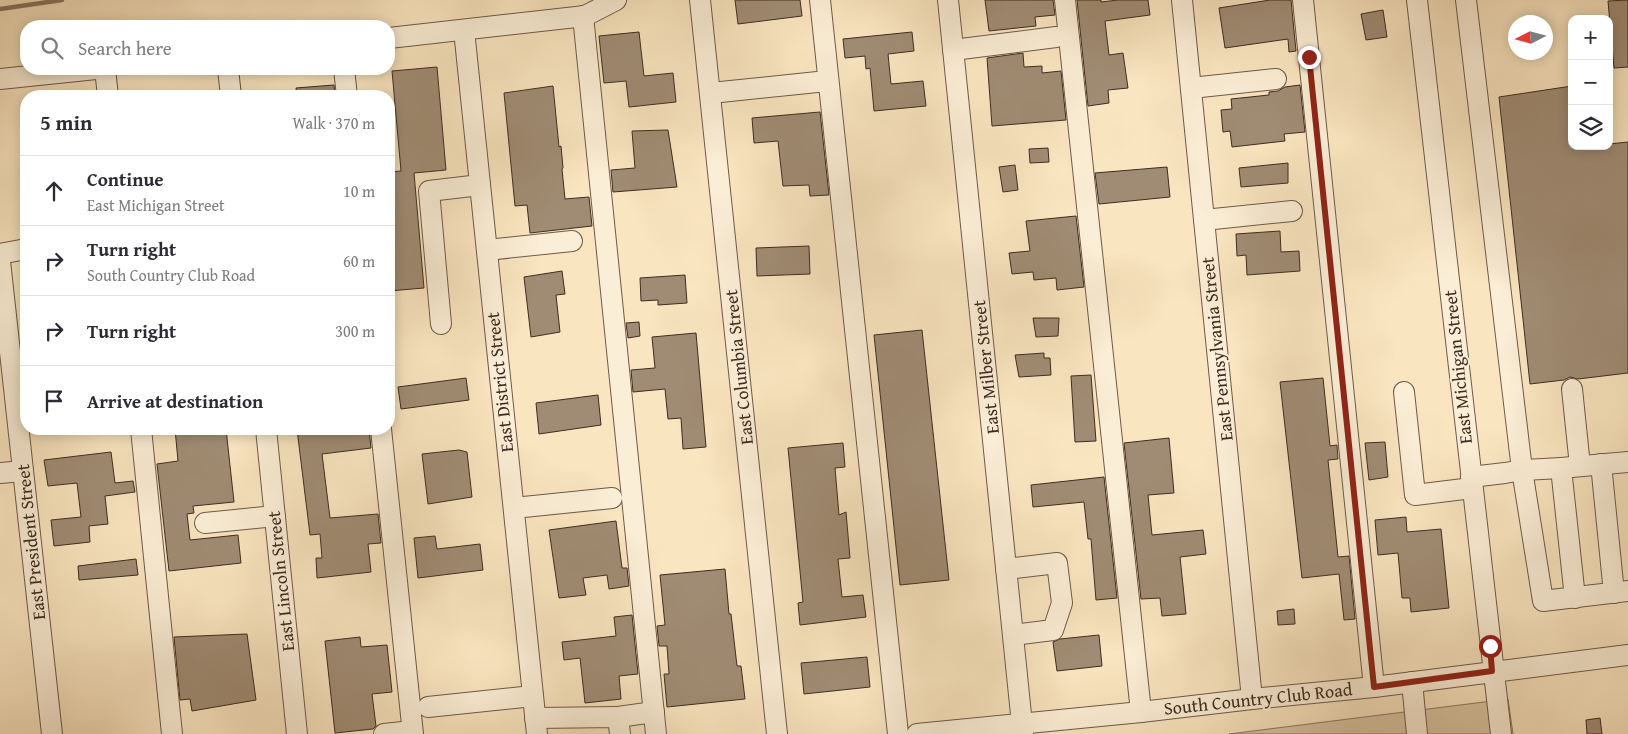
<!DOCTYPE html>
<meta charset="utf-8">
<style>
body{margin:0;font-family:"Gentium Book Plus",serif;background:#f7f7f7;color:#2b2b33}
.controls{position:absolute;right:15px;top:15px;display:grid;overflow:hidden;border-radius:10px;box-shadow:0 2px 12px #0003}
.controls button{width:45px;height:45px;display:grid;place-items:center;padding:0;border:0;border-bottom:1px solid #e1e1e2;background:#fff;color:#2b2b33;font:25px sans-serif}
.compass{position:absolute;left:1508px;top:15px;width:45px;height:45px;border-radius:50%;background:#fff;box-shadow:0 2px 12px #0003;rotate:264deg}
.stop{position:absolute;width:15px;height:15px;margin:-11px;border:4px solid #8f2418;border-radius:50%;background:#fff}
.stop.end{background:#8f2418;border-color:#fff;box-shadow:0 1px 5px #0008}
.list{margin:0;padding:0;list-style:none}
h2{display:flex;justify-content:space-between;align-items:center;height:65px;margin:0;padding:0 20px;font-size:21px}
h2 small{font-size:16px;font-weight:400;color:#7c7c81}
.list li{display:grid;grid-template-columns:32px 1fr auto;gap:15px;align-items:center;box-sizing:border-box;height:70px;padding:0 20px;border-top:1px solid #e1e1e2}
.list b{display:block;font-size:19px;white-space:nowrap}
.list p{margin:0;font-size:16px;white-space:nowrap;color:#7c7c81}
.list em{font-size:16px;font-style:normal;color:#7c7c81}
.icon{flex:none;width:28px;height:28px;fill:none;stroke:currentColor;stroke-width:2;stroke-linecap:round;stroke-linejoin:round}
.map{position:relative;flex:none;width:1628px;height:734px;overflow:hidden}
.search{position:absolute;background:#fff;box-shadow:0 2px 12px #0003;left:20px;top:20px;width:375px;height:55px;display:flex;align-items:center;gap:12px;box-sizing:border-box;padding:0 18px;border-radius:20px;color:#7c7c81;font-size:19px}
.panel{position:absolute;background:#fff;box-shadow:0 2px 12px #0003;left:20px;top:90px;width:375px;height:345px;border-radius:20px}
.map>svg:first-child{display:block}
.green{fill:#d9c6a5;stroke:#8c7963}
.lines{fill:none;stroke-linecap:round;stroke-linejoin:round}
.stream{stroke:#897560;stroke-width:4.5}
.building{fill:#a08c74;stroke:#3f2c21}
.minor-casing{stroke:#6e5a49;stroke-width:22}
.minor{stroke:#fbeed6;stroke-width:20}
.route{stroke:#8f2418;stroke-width:6}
.labels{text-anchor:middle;stroke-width:4;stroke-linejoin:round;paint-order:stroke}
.street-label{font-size:18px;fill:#3f2c21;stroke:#fbeed6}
</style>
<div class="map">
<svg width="1628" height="734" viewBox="0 0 1628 734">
<rect width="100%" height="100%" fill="#f9e5c0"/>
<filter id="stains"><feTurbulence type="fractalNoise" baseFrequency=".004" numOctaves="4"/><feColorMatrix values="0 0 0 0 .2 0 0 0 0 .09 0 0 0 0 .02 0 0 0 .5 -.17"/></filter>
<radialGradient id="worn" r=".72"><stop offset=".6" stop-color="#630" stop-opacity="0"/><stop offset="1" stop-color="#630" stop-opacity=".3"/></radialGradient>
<path class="green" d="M1508,699L1513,734H1229Z"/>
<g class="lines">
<path class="stream" d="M0,9L62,0"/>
</g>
<g class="building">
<path d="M735,0H800L802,16L738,24Z"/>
<path d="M985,0H1053L1055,15L1035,17L1036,26L989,31Z"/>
<path d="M1077,0H1101V2L1118,0H1148L1150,15L1105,21L1109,55L1123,53L1128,88L1108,90L1109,103L1088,106Z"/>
<path d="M1270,0H1291L1296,51L1289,52L1288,39L1225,48L1219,8Z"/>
<path d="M1628,0V67L1614,68L1608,1Z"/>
<path d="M1383,10L1387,37L1366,40L1361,14Z"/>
<path d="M639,32L644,76L673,73L676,102L629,107L626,81L604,83L599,36Z"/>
<path d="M912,32L914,51L888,54L891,84L923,81L926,106L874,111L870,68L866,69L865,56L845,58L843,39Z"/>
<path d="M1023,53L1024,67L1042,66V73L1061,71L1066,120L992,126L987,58Z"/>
<path d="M437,67L446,170L414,173L424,288L389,291V172L401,171L392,71Z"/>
<path d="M334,85L335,96H297L296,88Z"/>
<path d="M1300,85L1305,132L1284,134L1285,141L1232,147L1230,131L1223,132L1221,110L1232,109L1231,99L1269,95V92L1278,91L1285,87Z"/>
<path d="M553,86L559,147L561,146L563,168L562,169L565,199L589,197L592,226L530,233L527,205L515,206L504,93Z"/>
<path d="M1572,86V146H1609V144L1628,142V373L1578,379L1570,377L1564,380L1530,384L1499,97Z"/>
<path d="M820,112L829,195L810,196L809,185L783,186L778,141L754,143L752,118Z"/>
<path d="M668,130L677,187L613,192L611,170L635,168L632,131Z"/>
<path d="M1048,148L1049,162L1030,163L1029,149Z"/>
<path d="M1288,163V183L1241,187L1239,168Z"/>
<path d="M1015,165L1018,190L1003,192L999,167Z"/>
<path d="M1167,167L1170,197L1099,204L1095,173Z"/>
<path d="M1076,216L1084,287L1057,290L1056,278L1034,280L1033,272L1012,274L1009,253L1030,251L1026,221Z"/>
<path d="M1280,231L1281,252L1299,251L1300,271L1247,275L1246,255L1237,256L1236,234Z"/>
<path d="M809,246L810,274L757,276L756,248Z"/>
<path d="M562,271L565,294L556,295L560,332L531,337L524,277Z"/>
<path d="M685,275L687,303L658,305V300L641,301L640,278Z"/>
<path d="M1033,318H1059L1058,336L1036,337Z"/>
<path d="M639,322L640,336L628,338L626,323Z"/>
<path d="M922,330L949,580L900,585L874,335Z"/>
<path d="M696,333L706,447L683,449L681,418L668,419L665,389L633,392L631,370L655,368L652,337Z"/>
<path d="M1044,353V358H1050L1051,375L1019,377L1015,355Z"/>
<path d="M1091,375L1096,441L1075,442L1071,376Z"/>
<path d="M466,378L469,400L401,409L398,387Z"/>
<path d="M1323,378L1330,446L1337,445L1338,459L1328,460L1338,557L1349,556L1355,619L1344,620L1339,574L1302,578L1280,382Z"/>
<path d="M598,395L601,425L539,434L536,403Z"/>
<path d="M175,429H226L234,502L193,506L194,513L187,514L190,540L238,535L241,563L169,571L157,464L178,461Z"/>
<path d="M297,429H369L371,448L322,454L330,518L378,514L381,543L368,544L371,572L317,578L316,558H322L320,534L310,535Z"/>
<path d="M1169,438L1174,493L1148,495L1152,535L1203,530L1206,554L1180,557L1186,614L1162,616L1160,598L1141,599L1124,443Z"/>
<path d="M1385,442L1388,477L1369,480L1365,443Z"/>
<path d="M843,443L845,467L835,468L839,515L846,512L850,558L838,559L842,597L863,595L866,617L800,625L798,603L803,602L788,448Z"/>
<path d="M459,450L467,452L472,497L428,504L422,454Z"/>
<path d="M111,452L115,483L133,481L135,492L105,496L108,524L89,526L90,542L54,546L51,520L81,517L77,483L48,486L44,460Z"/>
<path d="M1104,477L1117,598L1096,600L1091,539H1088L1084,502L1033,507L1031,485Z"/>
<path d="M1406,517L1407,532L1441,529L1449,608L1411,612L1410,598H1402L1398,553L1378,555L1375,520Z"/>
<path d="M616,521L622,568H627L629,586L609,589L607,575L583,578L586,595L559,598L549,530Z"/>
<path d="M435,536L437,549L480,544L483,570L418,578L414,538Z"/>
<path d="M136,559L138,575L79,580L78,566Z"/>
<path d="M725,569L729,614H731L737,666H741L745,699L667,707L664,674H669L667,646H659L657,626L665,625L660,575Z"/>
<path d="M1294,609L1295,624L1278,625L1277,611Z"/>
<path d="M632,615L638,674L619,676L621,699L585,703L580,658L564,660L562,642L616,636L614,617Z"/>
<path d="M247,634L256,700L192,711L190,699L180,700L174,637Z"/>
<path d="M1099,635L1102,666L1057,671L1053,642L1060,639Z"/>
<path d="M360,637L361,647L387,645L392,692L372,694L376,726L373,729L335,733L325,641Z"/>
<path d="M867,657L870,687L804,694L801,663Z"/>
<path d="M1600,718L1602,734H1587L1586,720Z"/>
</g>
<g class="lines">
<g class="minor-casing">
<g id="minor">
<path d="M700,0L777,734"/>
<path d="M820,0L898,734"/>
<path d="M948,0L1023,734"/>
<path d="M1065,0L1141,712"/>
<path d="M1182,0L1252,699"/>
<path d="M1303,0L1374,687"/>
<path d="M1417,0L1501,734"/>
<path d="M1466,0L1522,470L1543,601L1628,591"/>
<path d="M583,16L656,734"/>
<path d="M464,30L537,734"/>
<path d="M389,38L585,16L616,0"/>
<path d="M953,50L1056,37"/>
<path d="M105,69L108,96"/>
<path d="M228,69L231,96"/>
<path d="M344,69L347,96"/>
<path d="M0,79L96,69"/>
<path d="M1191,88L1276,79"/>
<path d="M711,93L827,81"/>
<path d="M1204,220L1292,211"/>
<path d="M487,250L572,241"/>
<path d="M0,254L26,249"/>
<path d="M0,261L52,734"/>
<path d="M441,324L429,191L480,185"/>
<path d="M1572,389L1580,466"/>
<path d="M1404,392L1415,495L1472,488"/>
<path d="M141,429L172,734"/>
<path d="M266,429L297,734"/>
<path d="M381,429L413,734"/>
<path d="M1601,464L1614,593"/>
<path d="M1561,468L1575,598"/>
<path d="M0,473L23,471"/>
<path d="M1471,477L1505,473L1522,470L1561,468L1628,462"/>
<path d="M514,508L612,498"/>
<path d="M205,523L275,516"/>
<path d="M1006,569L1057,563L1062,603L1053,630L1013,635"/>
<path d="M1412,682L1417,734"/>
<path d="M428,707L533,696"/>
<path d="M618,717L654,712"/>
<path d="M535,718L618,717L620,734"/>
<path d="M384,734L412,731"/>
<path d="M917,734L1141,712L1252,699L1374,687L1628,655"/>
</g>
</g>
<use href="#minor" class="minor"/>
</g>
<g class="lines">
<path class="route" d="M1309,57L1374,687L1492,671L1490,646"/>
</g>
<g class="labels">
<g class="street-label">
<text transform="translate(1217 349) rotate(-96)" y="6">East Pennsylvania Street</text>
<text transform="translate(739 367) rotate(-96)" y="6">East Columbia Street</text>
<text transform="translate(986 367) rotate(-96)" y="6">East Milber Street</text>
<text transform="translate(1458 367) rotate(-96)" y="6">East Michigan Street</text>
<text transform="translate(500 382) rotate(-96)" y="6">East District Street</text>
<text transform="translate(31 542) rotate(-96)" y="6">East President Street</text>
<text transform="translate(281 581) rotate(-96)" y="6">East Lincoln Street</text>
<text transform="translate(1258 699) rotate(-6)" y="6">South Country Club Road</text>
</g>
</g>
<rect width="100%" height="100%" filter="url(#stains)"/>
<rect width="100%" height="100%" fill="url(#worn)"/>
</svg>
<div class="controls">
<button>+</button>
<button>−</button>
<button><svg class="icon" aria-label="layers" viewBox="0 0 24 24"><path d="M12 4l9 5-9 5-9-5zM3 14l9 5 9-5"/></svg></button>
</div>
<svg class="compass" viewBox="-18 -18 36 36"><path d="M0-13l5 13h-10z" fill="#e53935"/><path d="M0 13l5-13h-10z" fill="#7c7c81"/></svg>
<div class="stop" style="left:1490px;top:646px"></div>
<div class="stop end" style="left:1309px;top:57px"></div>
<div class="search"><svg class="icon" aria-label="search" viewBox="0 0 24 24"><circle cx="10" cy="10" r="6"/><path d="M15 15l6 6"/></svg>Search here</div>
<section class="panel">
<h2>5 min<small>Walk · 370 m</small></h2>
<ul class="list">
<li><svg class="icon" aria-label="ahead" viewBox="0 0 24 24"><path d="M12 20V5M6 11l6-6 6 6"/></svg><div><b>Continue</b><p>East Michigan Street</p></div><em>10 m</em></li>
<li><svg class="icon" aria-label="right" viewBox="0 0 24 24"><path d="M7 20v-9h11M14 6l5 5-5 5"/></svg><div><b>Turn right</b><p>South Country Club Road</p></div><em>60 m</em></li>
<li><svg class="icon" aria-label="right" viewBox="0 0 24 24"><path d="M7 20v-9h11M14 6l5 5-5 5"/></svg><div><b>Turn right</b></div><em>300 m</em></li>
<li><svg class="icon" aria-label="arrive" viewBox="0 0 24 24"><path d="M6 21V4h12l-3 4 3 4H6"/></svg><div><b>Arrive at destination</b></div></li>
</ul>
</section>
</div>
